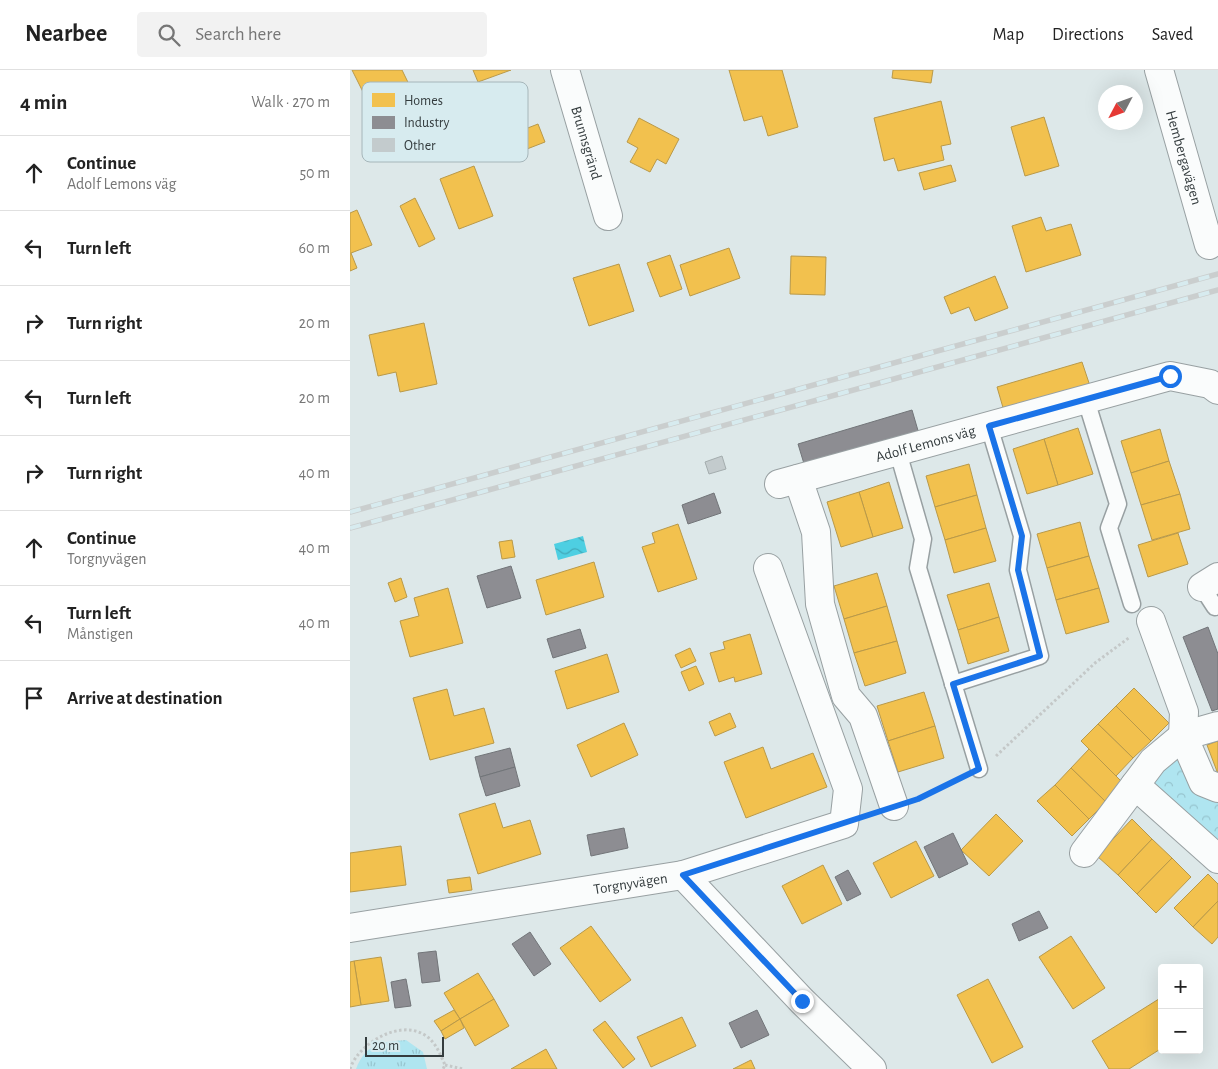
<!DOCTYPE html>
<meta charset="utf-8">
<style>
body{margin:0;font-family:"Alegreya Sans",sans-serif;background:#f2f2f2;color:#222}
.controls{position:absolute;right:15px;bottom:15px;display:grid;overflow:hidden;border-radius:5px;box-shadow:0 5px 20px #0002}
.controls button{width:45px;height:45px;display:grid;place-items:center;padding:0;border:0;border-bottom:1px solid #e0e0e0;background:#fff;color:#222;font:25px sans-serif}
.compass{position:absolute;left:748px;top:15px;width:45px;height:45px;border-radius:50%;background:#fff;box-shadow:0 5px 20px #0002;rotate:229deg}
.scale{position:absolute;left:15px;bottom:12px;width:79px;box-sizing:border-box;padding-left:5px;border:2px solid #343c3e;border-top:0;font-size:14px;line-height:18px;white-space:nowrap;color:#343c3e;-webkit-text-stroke:4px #d7ebef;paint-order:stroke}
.stop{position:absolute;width:15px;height:15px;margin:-11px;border:4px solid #1a73e8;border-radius:50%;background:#fff}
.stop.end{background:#1a73e8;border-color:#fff;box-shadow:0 1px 5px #0008}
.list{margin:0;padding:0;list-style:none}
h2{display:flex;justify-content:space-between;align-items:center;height:65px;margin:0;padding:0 20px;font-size:21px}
h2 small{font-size:16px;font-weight:400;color:#767676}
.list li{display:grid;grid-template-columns:32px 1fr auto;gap:15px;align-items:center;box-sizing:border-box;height:75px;padding:0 20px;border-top:1px solid #e0e0e0}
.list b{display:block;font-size:19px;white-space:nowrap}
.list p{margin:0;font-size:16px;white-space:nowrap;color:#767676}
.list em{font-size:16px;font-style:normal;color:#767676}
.icon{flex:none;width:28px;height:28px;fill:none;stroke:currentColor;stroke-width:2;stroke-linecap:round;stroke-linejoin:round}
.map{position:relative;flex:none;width:868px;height:999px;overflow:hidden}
header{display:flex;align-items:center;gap:30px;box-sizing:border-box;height:70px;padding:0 25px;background:#fff;border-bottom:1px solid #e0e0e0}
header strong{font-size:24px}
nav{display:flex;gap:28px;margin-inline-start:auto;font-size:18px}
.search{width:350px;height:45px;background:#f2f2f2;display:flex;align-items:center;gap:12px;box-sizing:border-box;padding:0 18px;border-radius:5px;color:#767676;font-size:19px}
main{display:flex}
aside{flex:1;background:#fff}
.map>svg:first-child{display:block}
.forest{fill:url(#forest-crowns)}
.park{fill:url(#park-tufts)}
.water{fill:url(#water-waves)}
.homes{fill:#f2c14e;stroke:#b99949}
.industry{fill:#8d8d92;stroke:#727579}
.building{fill:#c3cbcd;stroke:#a4adae}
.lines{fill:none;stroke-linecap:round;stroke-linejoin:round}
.lane-casing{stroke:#98a0a2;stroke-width:19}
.street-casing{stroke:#98a0a2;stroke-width:30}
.path{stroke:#c4c8c8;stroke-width:3;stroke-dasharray:2.5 2.5;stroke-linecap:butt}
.lane{stroke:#fafcfc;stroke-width:16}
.street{stroke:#fafcfc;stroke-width:28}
.rail-casing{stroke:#cacece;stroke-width:5.5}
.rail{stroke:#d7ebef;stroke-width:4;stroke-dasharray:11;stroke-linecap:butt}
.route{stroke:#1a73e8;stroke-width:6}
.labels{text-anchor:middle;stroke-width:5;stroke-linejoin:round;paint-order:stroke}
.street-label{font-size:15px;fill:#343c3e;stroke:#d7ebef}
.key{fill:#d7ebef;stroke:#a6b6ba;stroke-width:1}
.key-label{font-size:14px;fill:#343c3e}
</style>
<header>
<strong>Nearbee</strong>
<div class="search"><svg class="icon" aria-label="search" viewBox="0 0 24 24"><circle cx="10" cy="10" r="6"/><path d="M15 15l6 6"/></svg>Search here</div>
<nav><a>Map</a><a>Directions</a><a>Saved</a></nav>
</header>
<main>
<aside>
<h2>4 min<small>Walk · 270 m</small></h2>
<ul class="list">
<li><svg class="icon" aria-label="ahead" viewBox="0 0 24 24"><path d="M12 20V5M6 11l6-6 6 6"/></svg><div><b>Continue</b><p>Adolf Lemons väg</p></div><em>50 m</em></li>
<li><svg class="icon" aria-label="left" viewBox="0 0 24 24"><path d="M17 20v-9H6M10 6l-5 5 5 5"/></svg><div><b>Turn left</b></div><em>60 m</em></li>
<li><svg class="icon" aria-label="right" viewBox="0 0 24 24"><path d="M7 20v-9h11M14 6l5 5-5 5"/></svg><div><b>Turn right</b></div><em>20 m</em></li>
<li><svg class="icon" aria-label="left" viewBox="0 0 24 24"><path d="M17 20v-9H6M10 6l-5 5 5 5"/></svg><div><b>Turn left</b></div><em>20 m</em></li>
<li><svg class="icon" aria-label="right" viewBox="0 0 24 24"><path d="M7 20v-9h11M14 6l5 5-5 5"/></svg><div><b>Turn right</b></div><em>40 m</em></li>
<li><svg class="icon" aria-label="ahead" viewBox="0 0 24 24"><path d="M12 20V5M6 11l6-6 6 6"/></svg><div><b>Continue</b><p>Torgnyvägen</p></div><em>40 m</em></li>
<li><svg class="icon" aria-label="left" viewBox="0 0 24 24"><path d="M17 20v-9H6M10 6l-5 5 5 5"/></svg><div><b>Turn left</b><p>Månstigen</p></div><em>40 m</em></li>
<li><svg class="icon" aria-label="arrive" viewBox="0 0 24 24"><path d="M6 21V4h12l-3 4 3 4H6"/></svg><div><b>Arrive at destination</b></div></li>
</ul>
</aside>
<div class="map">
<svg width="868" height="999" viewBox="0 0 868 999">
<defs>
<pattern id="forest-crowns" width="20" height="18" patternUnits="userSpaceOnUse" patternTransform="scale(1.25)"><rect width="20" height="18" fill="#afe5f0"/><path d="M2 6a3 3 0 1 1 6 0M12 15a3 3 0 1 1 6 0" fill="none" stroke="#97c5cf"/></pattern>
<pattern id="park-tufts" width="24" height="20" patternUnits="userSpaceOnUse" patternTransform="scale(1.25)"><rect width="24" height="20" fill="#afe5f0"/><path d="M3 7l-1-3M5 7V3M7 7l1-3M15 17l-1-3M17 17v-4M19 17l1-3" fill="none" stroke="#97c5cf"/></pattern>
<pattern id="water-waves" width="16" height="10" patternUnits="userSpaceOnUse" patternTransform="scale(1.25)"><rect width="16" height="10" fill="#4ecfe2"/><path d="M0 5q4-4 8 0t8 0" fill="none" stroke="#42a9b9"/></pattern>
</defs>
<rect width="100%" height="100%" fill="#dde8e9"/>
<path class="forest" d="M833,685L868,731V779L806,721L804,702Z"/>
<path class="park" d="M56,970L73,982L77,999H6C15,974 32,972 56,970Z"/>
<path class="water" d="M233,466L237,482L208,490L204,474Z"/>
<g class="homes">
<path d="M2,0H52L71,39L31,58Z"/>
<path d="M123,0H161L128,12Z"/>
<path d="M379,0H432L448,57L418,66L412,46L394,51Z"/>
<path d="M543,0H583L581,13L542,8Z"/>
<path d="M591,31L601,74L591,76L594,90L548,101L544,88L534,91L524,48Z"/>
<path d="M694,47L709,96L675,106L661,57Z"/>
<path d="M289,48L329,69L316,94L307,89L300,102L280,92L288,78L277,72Z"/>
<path d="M188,54L195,72L159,86L152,68Z"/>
<path d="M601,95L606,111L574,120L569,103Z"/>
<path d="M124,96L143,146L109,159L90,109Z"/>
<path d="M65,128L85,169L69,177L50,136Z"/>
<path d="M7,140L22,175L1,183L7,198L0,201V143Z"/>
<path d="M691,147L696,161L721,154L731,185L676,202L662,156Z"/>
<path d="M379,178L390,208L340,226L330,195Z"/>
<path d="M320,185L332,219L310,227L297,193Z"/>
<path d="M441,186L476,187L475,225L440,224Z"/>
<path d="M269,194L284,241L239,256L223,208Z"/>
<path d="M645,206L658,238L625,251L619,237L601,244L594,227Z"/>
<path d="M74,253L87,314L50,322L46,302L28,306L19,265Z"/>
<path d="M732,292L740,316L654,341L647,317Z"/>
<path d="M728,358L743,404L708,415L694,369Z"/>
<path d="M810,359L819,391L781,403L771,371Z"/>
<path d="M694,369L708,415L677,424L663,379Z"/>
<path d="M819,391L830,424L791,435L781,403Z"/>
<path d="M619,394L627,425L585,437L576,406Z"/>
<path d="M539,412L553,458L523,467L509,422Z"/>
<path d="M509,422L523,467L491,477L477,432Z"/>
<path d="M830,424L840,459L802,470L791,435Z"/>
<path d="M627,425L636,458L595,470L585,437Z"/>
<path d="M730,452L739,486L697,498L687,464Z"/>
<path d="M328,454L347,509L308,522L292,477L305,473L302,463Z"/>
<path d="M636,458L646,491L604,503L595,470Z"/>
<path d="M828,463L838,494L798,507L788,475Z"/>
<path d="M162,470L165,487L152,489L149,472Z"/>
<path d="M739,486L749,518L706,530L697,498Z"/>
<path d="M244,492L254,527L196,545L186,510Z"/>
<path d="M527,503L537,536L494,549L484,516Z"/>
<path d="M51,508L57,527L45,532L38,513Z"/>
<path d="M639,513L649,547L608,560L597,525Z"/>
<path d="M98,518L113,573L60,587L50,551L69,546L64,528Z"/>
<path d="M749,518L759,552L716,564L706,530Z"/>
<path d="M537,536L547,571L504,583L494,549Z"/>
<path d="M649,547L659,581L618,594L608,560Z"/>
<path d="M400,564L412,604L385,612L384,607L369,612L360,583L375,579L373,572Z"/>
<path d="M547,571L556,603L515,616L504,583Z"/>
<path d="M340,578L346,591L331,598L325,585Z"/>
<path d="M257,584L269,622L217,639L205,601Z"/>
<path d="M346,596L354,614L339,621L331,602Z"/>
<path d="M784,618L819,653L801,671L766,636Z"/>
<path d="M97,619L104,646L134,638L144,673L80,690L63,628Z"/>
<path d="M574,622L585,656L538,671L527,636Z"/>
<path d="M766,636L801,671L783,688L748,654Z"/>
<path d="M380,643L386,657L365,666L359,652Z"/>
<path d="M274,653L288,685L241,707L227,675Z"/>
<path d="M748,654L783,688L766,706L731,671Z"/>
<path d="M585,656L594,688L548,702L538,671Z"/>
<path d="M868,671V704L857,675Z"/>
<path d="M413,677L421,699L463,683L477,717L396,748L374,692Z"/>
<path d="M739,679L773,713L756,732L721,698Z"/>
<path d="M721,698L756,732L739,749L705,715Z"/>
<path d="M705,715L739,749L722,766L687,731Z"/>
<path d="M145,733L153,758L180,750L191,784L128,804L109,744Z"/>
<path d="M646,744L673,771L639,806L611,780Z"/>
<path d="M782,749L802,769L768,805L747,786Z"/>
<path d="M802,769L822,788L787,824L768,805Z"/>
<path d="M566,771L584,806L541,828L523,793Z"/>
<path d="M51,776L56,815L0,822V783Z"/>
<path d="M822,788L841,807L806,843L787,824Z"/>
<path d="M473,795L492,834L452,854L432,816Z"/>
<path d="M858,804L868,814V831L843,857L824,838Z"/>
<path d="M120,807L122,820L99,823L97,810Z"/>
<path d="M868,831V867L862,874L843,857Z"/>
<path d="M241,856L281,910L250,932L210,878Z"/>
<path d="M721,866L755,918L723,939L689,887Z"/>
<path d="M31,887L39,931L11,935L4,891Z"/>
<path d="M4,891L11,935L0,937V892Z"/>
<path d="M128,903L144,929L110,949L94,923Z"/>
<path d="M638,909L673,977L642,993L607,925Z"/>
<path d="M812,927V978L779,999H759L742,971Z"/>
<path d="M144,929L159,956L125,976L110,949Z"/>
<path d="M104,940L110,949L91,961L84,951Z"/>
<path d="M332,947L346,976L301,997L287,967Z"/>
<path d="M110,949L114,958L95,969L91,961Z"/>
<path d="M255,951L285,989L273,998L243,960Z"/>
<path d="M196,979L207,999H161Z"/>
<path d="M401,990L405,999H383Z"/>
</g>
<g class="industry">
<path d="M562,340L569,364L455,397L448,374Z"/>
<path d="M364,423L371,443L338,454L332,435Z"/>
<path d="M161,496L171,528L137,538L127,506Z"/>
<path d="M858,557L868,584V639L862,641L833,567Z"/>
<path d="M230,559L236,578L203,588L197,569Z"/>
<path d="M160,678L165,697L130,707L125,687Z"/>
<path d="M165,697L170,716L136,726L130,707Z"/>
<path d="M274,758L278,778L241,786L237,765Z"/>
<path d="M603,763L618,794L589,808L574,777Z"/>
<path d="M498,800L511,824L497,831L485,807Z"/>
<path d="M689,841L698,858L669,871L662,854Z"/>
<path d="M180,862L201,894L184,906L162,874Z"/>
<path d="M86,881L90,911L72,913L68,883Z"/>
<path d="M56,909L61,936L45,938L41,912Z"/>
<path d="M407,940L419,965L391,978L379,953Z"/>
</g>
<path class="building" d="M372,386L376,399L359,404L355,392Z"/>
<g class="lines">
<g class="lane-casing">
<g id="lane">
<path d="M736,330L768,434L759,458L782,534"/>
<path d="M548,382L573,469L568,498L629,699"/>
<path d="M852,517L865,537"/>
<path d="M603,614L690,586L668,500L672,466L639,356"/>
</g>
</g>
<g class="street-casing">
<g id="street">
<path id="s1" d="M215,0L258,146"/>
<path id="s2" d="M809,0L859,175"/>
<path d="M448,409L466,462L470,534L496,626L513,646L544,736"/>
<path id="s3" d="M429,414L820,306L860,314L868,320"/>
<path d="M852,517L868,507"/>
<path d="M801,551L834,642L833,666L853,712L868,718"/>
<path d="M785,715L868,789"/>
<path d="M734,783L803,691L833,666L868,656"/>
<path d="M333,805L452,931L522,999"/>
<path id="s4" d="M0,858L333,805L494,754L498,719L418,498"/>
</g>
</g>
<g class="path">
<path d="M646,686L745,593L780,567"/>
<path d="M570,728L612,708"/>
<path d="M95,995L113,999"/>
<path d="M0,999C8,974 48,950 73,964C85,970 90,984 95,995L93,999"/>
</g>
<use href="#lane" class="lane"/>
<use href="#street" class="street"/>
<g class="rail-casing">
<g id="rail">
<path d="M0,442L868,204"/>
<path d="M0,458L868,220"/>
</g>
</g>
<use href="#rail" class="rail"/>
</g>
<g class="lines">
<path class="route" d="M452,931L333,805L568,729L629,699L603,614L690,586L668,500L672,466L639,356L820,306"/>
</g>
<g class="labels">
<g class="street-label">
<text dy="5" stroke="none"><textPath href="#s1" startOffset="76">Brunnsgränd</textPath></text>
<text dy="5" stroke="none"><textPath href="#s2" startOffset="91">Hembergavägen</textPath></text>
<text dy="5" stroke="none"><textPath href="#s3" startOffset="152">Adolf Lemons väg</textPath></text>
<text dy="5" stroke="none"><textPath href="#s4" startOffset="284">Torgnyvägen</textPath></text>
</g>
</g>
<rect x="12" y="12" width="166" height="80" rx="8" class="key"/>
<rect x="22" y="23" width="23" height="14" fill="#f2c14e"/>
<rect x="22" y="46" width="23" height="13" fill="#8d8d92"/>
<rect x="22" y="68" width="23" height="14" fill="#c3cbcd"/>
<g class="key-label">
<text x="54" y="35">Homes</text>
<text x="54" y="57">Industry</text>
<text x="54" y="80">Other</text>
</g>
</svg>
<div class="controls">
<button>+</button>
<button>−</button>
</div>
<svg class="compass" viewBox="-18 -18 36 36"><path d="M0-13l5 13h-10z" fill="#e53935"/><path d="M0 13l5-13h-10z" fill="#767676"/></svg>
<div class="scale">20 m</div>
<div class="stop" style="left:820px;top:306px"></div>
<div class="stop end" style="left:452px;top:931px"></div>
</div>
</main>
